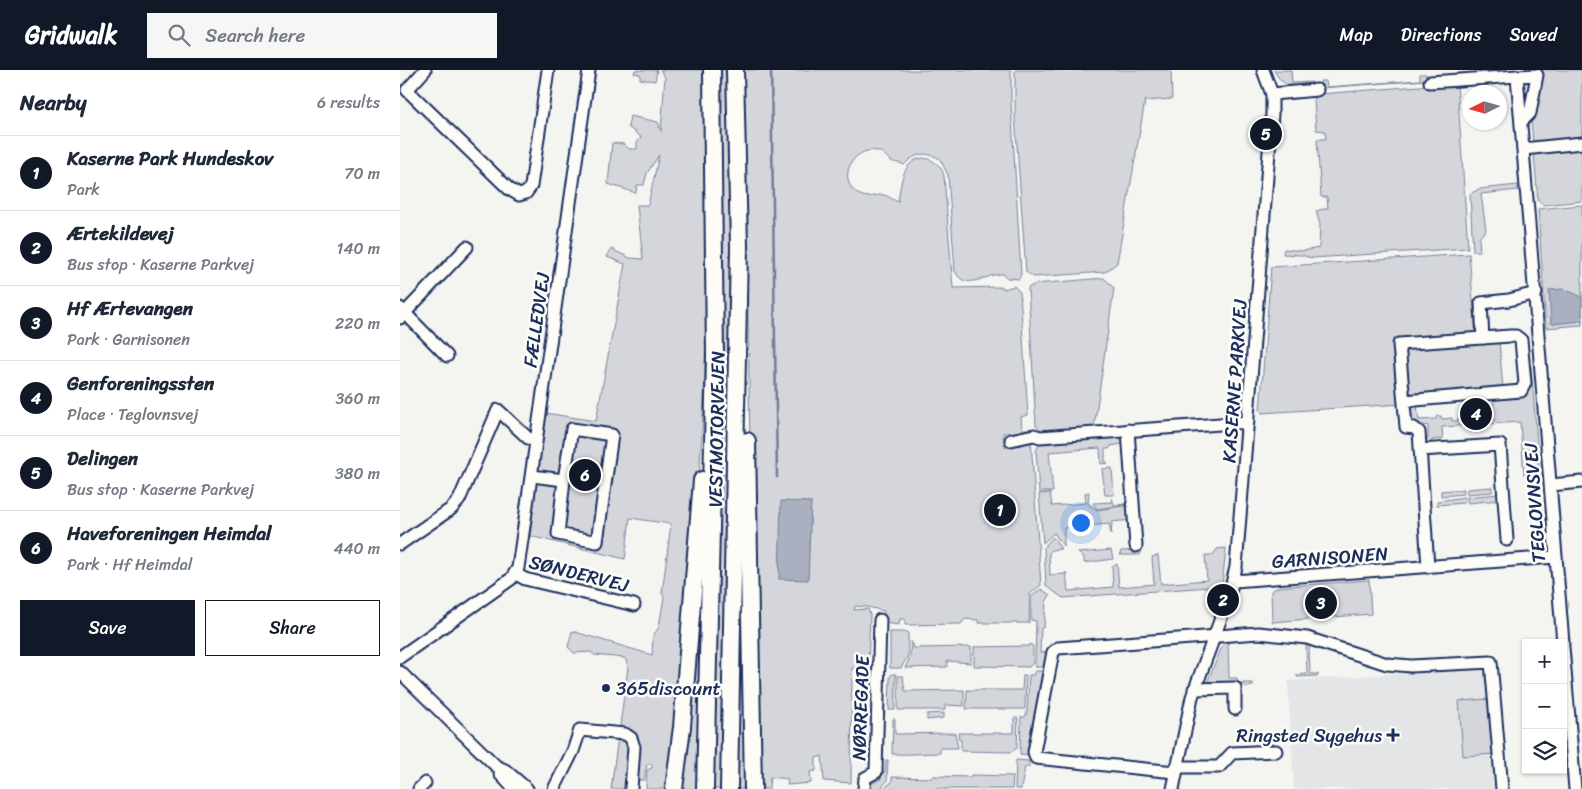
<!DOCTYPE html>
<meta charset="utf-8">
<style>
body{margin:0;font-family:Sriracha,sans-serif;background:#f6f6f7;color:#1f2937}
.controls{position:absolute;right:15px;bottom:15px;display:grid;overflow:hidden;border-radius:0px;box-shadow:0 1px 4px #0004}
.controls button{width:45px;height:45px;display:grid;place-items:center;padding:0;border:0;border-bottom:1px solid #e0e1e3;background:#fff;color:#1f2937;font:25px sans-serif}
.compass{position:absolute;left:1062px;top:15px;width:45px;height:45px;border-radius:50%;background:#fff;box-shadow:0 1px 4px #0004;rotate:265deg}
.you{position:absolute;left:680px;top:452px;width:18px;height:18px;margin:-12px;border:4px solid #fff;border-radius:50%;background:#1a73e8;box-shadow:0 0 0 8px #1a73e833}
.badge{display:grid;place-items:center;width:32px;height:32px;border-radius:50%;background:#111827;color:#fff;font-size:16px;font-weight:700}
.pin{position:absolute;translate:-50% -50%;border:2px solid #fff;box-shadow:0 1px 5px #0006}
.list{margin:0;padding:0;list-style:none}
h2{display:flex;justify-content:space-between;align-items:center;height:65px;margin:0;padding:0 20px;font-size:21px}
h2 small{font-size:16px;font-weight:400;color:#747a83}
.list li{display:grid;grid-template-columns:32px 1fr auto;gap:15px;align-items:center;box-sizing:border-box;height:75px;padding:0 20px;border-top:1px solid #e0e1e3}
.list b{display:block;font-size:19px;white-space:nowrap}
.list p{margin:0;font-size:16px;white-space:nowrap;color:#747a83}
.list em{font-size:16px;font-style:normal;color:#747a83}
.actions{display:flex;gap:10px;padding:15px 20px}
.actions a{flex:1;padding:11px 0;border:1px solid #111827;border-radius:0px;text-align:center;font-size:18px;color:#111827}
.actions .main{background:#111827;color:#fff}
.icon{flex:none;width:28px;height:28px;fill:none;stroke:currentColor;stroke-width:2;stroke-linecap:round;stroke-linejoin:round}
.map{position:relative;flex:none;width:1182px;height:719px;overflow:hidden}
header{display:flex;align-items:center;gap:30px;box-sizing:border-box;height:70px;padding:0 25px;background:#111827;color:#fff}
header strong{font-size:24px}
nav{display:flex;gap:28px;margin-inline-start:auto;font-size:18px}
.search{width:350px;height:45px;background:#f6f6f7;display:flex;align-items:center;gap:12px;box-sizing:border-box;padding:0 18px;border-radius:0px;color:#747a83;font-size:19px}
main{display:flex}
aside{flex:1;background:#fff}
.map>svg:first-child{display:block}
.built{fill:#e4e5e6}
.green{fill:#d4d6db;stroke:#78829c}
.water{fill:#aab0bf;stroke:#717c98}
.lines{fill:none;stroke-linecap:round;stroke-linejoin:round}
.stream{stroke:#717c98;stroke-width:2.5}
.minor-casing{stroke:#1b2f5e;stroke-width:15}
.highway-casing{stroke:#1b2f5e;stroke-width:20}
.minor{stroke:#fdfcf7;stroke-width:11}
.highway{stroke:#fdfcf7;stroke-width:16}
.poi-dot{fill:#1b2f5e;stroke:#fdfcf7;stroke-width:2}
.labels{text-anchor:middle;stroke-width:5;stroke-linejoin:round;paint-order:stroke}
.street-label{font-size:19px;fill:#1b2f5e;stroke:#fdfcf7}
.poi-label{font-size:19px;fill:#1b2f5e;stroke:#fdfcf7;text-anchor:start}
</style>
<header>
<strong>Gridwalk</strong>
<div class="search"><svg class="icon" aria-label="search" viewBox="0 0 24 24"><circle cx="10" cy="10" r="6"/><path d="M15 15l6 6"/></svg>Search here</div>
<nav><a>Map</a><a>Directions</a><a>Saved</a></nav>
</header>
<main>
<aside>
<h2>Nearby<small>6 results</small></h2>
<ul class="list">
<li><span class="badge">1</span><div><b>Kaserne Park Hundeskov</b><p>Park</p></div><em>70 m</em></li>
<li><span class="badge">2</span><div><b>Ærtekildevej</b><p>Bus stop · Kaserne Parkvej</p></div><em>140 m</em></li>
<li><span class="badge">3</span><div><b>Hf Ærtevangen</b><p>Park · Garnisonen</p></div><em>220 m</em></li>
<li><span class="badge">4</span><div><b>Genforeningssten</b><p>Place · Teglovnsvej</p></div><em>360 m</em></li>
<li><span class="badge">5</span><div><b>Delingen</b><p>Bus stop · Kaserne Parkvej</p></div><em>380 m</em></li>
<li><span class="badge">6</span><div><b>Haveforeningen Heimdal</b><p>Park · Hf Heimdal</p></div><em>440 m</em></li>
</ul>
<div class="actions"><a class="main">Save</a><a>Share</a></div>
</aside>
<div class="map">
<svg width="1182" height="719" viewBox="0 0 1182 719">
<rect width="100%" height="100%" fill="#f4f4f1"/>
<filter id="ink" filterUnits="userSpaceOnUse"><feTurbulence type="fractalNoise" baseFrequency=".02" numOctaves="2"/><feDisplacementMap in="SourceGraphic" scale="10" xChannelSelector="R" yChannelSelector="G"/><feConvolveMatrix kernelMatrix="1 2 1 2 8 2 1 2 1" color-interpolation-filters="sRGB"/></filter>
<g filter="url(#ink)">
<path class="built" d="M1089,597L1100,719H894L888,611Z"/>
<g class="green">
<path d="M235,0H257L255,11L240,9V4L234,3Z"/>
<path d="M260,0H303L306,265L304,330L298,427L270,719H246L247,700L252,698V694H247L244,710H235L239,670C234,662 226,662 220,655L228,597L226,590L224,588L194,585L191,582L174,583L168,577L172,561L252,585L253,566L259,557L264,527L262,523L271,454L230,448L225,489L130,466L145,343L196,351L225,194L207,187L211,179L230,188L243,189L237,135H248L259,85L247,103L244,115H237L236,123L208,114L212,73L224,74L229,79H237V73L241,67L228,57L230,46L258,52L261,61L265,7Z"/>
<path d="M317,0H331V330L328,342H324L322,338Z"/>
<path d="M344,0H611V32L621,204L619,209L607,208L603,204C587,203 565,223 555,201L548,105L540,89C526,81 515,83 504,95C499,92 497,93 493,92C487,89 484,82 477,81C452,76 436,110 458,124C468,130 473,124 484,125C488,126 494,130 498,132C500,120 501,103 510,94C523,81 541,92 544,106L553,218L603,217L604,219L614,216L620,222L628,345L621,347L622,359H629V361L603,363L605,377L631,371L641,515L630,524L629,553H579L578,550L565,549L561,554L505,555V549H500L499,555L484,553V541L468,537L455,536L454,540L468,539L470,545L468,598H452L451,713L424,711L422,686L416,688V701L410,702L411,713L387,715L388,709L370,707L369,719H360L351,440Z"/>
<path d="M615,0H771L772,29L745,31L717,193L705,202L634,207L626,202L615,47Z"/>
<path d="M874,0H891L892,13L912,12V14C892,15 884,20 874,0Z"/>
<path d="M1109,0H1182V131L1144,135L1138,131L1127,3H1109Z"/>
<path d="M1020,4H1026V10L921,18L920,11H926L927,17L1020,10Z"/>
<path d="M1057,13L1068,178L912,188L900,185L883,184L884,179L903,181L919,178L920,155L916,141L928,138L927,127H921L917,69H926L925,61L916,60L914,29L917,26L906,27L907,25Z"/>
<path d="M1118,115V120L1081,124L1086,160L1079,168L1080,181H1073L1070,124L1079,119Z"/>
<path d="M1182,135V255L1146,258L1138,139Z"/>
<path d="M1069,184L1076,265L997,271L1002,334L862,343L860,341L871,197Z"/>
<path d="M704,208L714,218L694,358L642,361L636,355L628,218L635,214Z"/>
<path d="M1099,270L1103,320L1013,327L1008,325L1004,281L1007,278Z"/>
<path d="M1128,296H1131L1140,409H1132V404L1124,405L1120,352L1042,357L1043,369L1032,370V375L1023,376L1022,370L1028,369V356L1012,353L1010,349L1008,336L1035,334L1017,336L1019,350L1036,349L1037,346H1041L1042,349L1052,348V351H1058V348L1070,346L1069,328L1087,327L1088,351H1094L1093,328L1122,323Z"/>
<path d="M724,365L725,381L722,374L711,376L709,379H705V391L708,393L701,394L700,378L649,382L653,422H639L636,381L641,370Z"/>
<path d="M712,398L714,425H705L702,399Z"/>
<path d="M323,404H327L323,719H310L319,422Z"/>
<path d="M1092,417V422L1067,424V419Z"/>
<path d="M1064,419V424L1041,426V421Z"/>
<path d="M689,422L688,434L697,440L730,435L731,450L712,452L711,464L709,454L664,458V477L654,463L643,473L639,424L650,423L652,436L686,433L685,423Z"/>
<path d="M1098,424L1099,430L1068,433L1067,427Z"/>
<path d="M1065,427V433L1037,435V431Z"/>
<path d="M712,428L714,435L726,434V429L730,428V434L697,439L693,433L712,432Z"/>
<path d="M652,468H654L661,479L651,480L649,483L650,505L665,504L666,502L668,521L713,517L712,496L717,494L719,517L754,514L752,487L758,485L761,514L807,510L805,485H813L817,479L826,478L822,516L663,528L646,516L644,477Z"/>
<path d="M304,477L297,719H279Z"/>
<path d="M343,478L352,719H337Z"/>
<path d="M711,480L713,489L684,493V487L678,483Z"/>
<path d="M739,480L742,481L740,485H720L721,481Z"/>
<path d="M969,510L971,544L872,552L871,521L878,517Z"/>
<path d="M641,519L650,525L646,532L644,557L641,558L640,583L649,582L646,597H635L636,551L631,550V527Z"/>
<path d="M490,562H508V586L501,598H490Z"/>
<path d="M511,571L513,578L571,577V593L547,591V597L505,598L510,587Z"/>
<path d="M828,571L829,608H837V613H853V616L846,617L844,614L806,615L824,572Z"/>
<path d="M900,572L914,576L909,577L910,604H918V606L897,607V605L907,604L906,575L900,573Z"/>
<path d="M630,574L633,576V593L629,597L574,596V577L629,576Z"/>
<path d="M635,601H646L630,685L620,684L621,647H625L627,643L629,605H633Z"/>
<path d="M492,604H496L495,640H489L490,607Z"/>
<path d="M623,605H626L625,639H566L567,620H622Z"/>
<path d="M498,606H503L505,621L564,620V636L545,635V640H498Z"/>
<path d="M1091,629L1096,684L1063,686L1059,631Z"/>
<path d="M544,643V648L527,650V644Z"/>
<path d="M614,648H618L617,678L611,682L561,681V670L558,669L559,663H614Z"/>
<path d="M493,649H495V664L555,663L558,678H540V683C523,683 509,685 492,684Z"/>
<path d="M218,667L229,672L227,719H211Z"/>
<path d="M486,690H488L487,711L480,719H469V715L481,709V702H485Z"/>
<path d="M616,690L629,691V697H625L621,719H615Z"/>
<path d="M571,705L613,706L612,719H483L492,712V707L532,708L533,706L571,707Z"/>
</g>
<g class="water">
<path d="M1164,219L1182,227V251L1153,254L1151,253L1149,220Z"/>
<path d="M381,431L411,432L408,510L379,509Z"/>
</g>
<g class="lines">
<path class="stream" d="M371,0L377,407"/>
<g class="minor-casing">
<g id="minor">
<path d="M25,0L7,20L109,119L119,125L126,123L131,116L148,0"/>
<path d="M1030,12L1117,6"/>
<path d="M872,24L917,20"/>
<path d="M1122,51L1130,43L1137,5L1117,6L1163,573"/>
<path d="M1123,79L1182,73"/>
<path d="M0,238L47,286"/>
<path d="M0,248L67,177"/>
<path d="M1083,268L1081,233L1109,230L1136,223"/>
<path d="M1004,331L1121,321L1125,313L1121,270L1116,266H1110L999,274L1006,357L1014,358L1019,362L1028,497"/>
<path d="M728,360L736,476"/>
<path d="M611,370L634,365L640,367L848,352"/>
<path d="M1020,380L1100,375L1107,470"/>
<path d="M132,406L164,410L158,464L197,472L212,365L172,359L164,410"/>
<path d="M1151,415L1182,412"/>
<path d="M0,474L51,439L59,430L98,340L128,368L136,371"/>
<path d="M116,504L125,509L234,535"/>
<path d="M834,511L1156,487"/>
<path d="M1163,577L1175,719"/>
<path d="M0,587L111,509L118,498L189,0"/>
<path d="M0,602L96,696L105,700L127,719"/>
<path d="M794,619L835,618V639"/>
<path d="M776,697H819L832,683L876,681"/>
<path d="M775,702L636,688L634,682L653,582L658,578L858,563L907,568L987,594L1011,596L1091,592L1102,719"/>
<path d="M100,704L114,719"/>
<path d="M19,719L25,713"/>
<path d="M154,719L173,681L180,660L225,664L231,668L234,677L231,719"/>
<path d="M464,719L465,708L476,702L480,550"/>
<path d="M773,719L792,627L829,526L836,497L872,44V24L863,0"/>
</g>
</g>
<g class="highway-casing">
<g id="highway">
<path d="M347,371L353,719"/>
<path d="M274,719L282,657L302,410"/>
<path d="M305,719L315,286L312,0"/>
<path d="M329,719L339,177L335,0"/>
</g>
</g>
<use href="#minor" class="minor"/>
<use href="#highway" class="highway"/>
</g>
</g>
<g class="poi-dot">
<circle cx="206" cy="618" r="5"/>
<path d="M990.5 657.5h5v5h5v5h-5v5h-5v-5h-5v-5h5z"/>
</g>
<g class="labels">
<g class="street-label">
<text transform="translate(136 250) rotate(-82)" y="7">FÆLLEDVEJ</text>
<text transform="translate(834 311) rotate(-86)" y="7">KASERNE PARKVEJ</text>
<text transform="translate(316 359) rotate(-89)" y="7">VESTMOTORVEJEN</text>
<text transform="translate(1134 433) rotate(-94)" y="7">TEGLOVNSVEJ</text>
<text transform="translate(930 487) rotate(-4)" y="7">GARNISONEN</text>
<text transform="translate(179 503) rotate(14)" y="7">SØNDERVEJ</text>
<text transform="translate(460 638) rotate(-88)" y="7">NØRREGADE</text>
</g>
<g class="poi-label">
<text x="216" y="625">365discount</text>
<text x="982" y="672" text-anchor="end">Ringsted Sygehus</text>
</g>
</g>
</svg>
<div class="controls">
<button>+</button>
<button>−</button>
<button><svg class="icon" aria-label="layers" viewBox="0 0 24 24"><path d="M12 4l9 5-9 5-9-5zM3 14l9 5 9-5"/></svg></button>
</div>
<svg class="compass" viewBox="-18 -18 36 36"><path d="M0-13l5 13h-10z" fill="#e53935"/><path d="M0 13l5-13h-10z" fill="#747a83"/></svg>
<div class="you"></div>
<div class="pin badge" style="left:600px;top:440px">1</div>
<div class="pin badge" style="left:823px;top:530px">2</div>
<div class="pin badge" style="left:921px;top:533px">3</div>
<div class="pin badge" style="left:1076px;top:344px">4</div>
<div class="pin badge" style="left:866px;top:64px">5</div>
<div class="pin badge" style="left:185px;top:405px">6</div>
</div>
</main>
